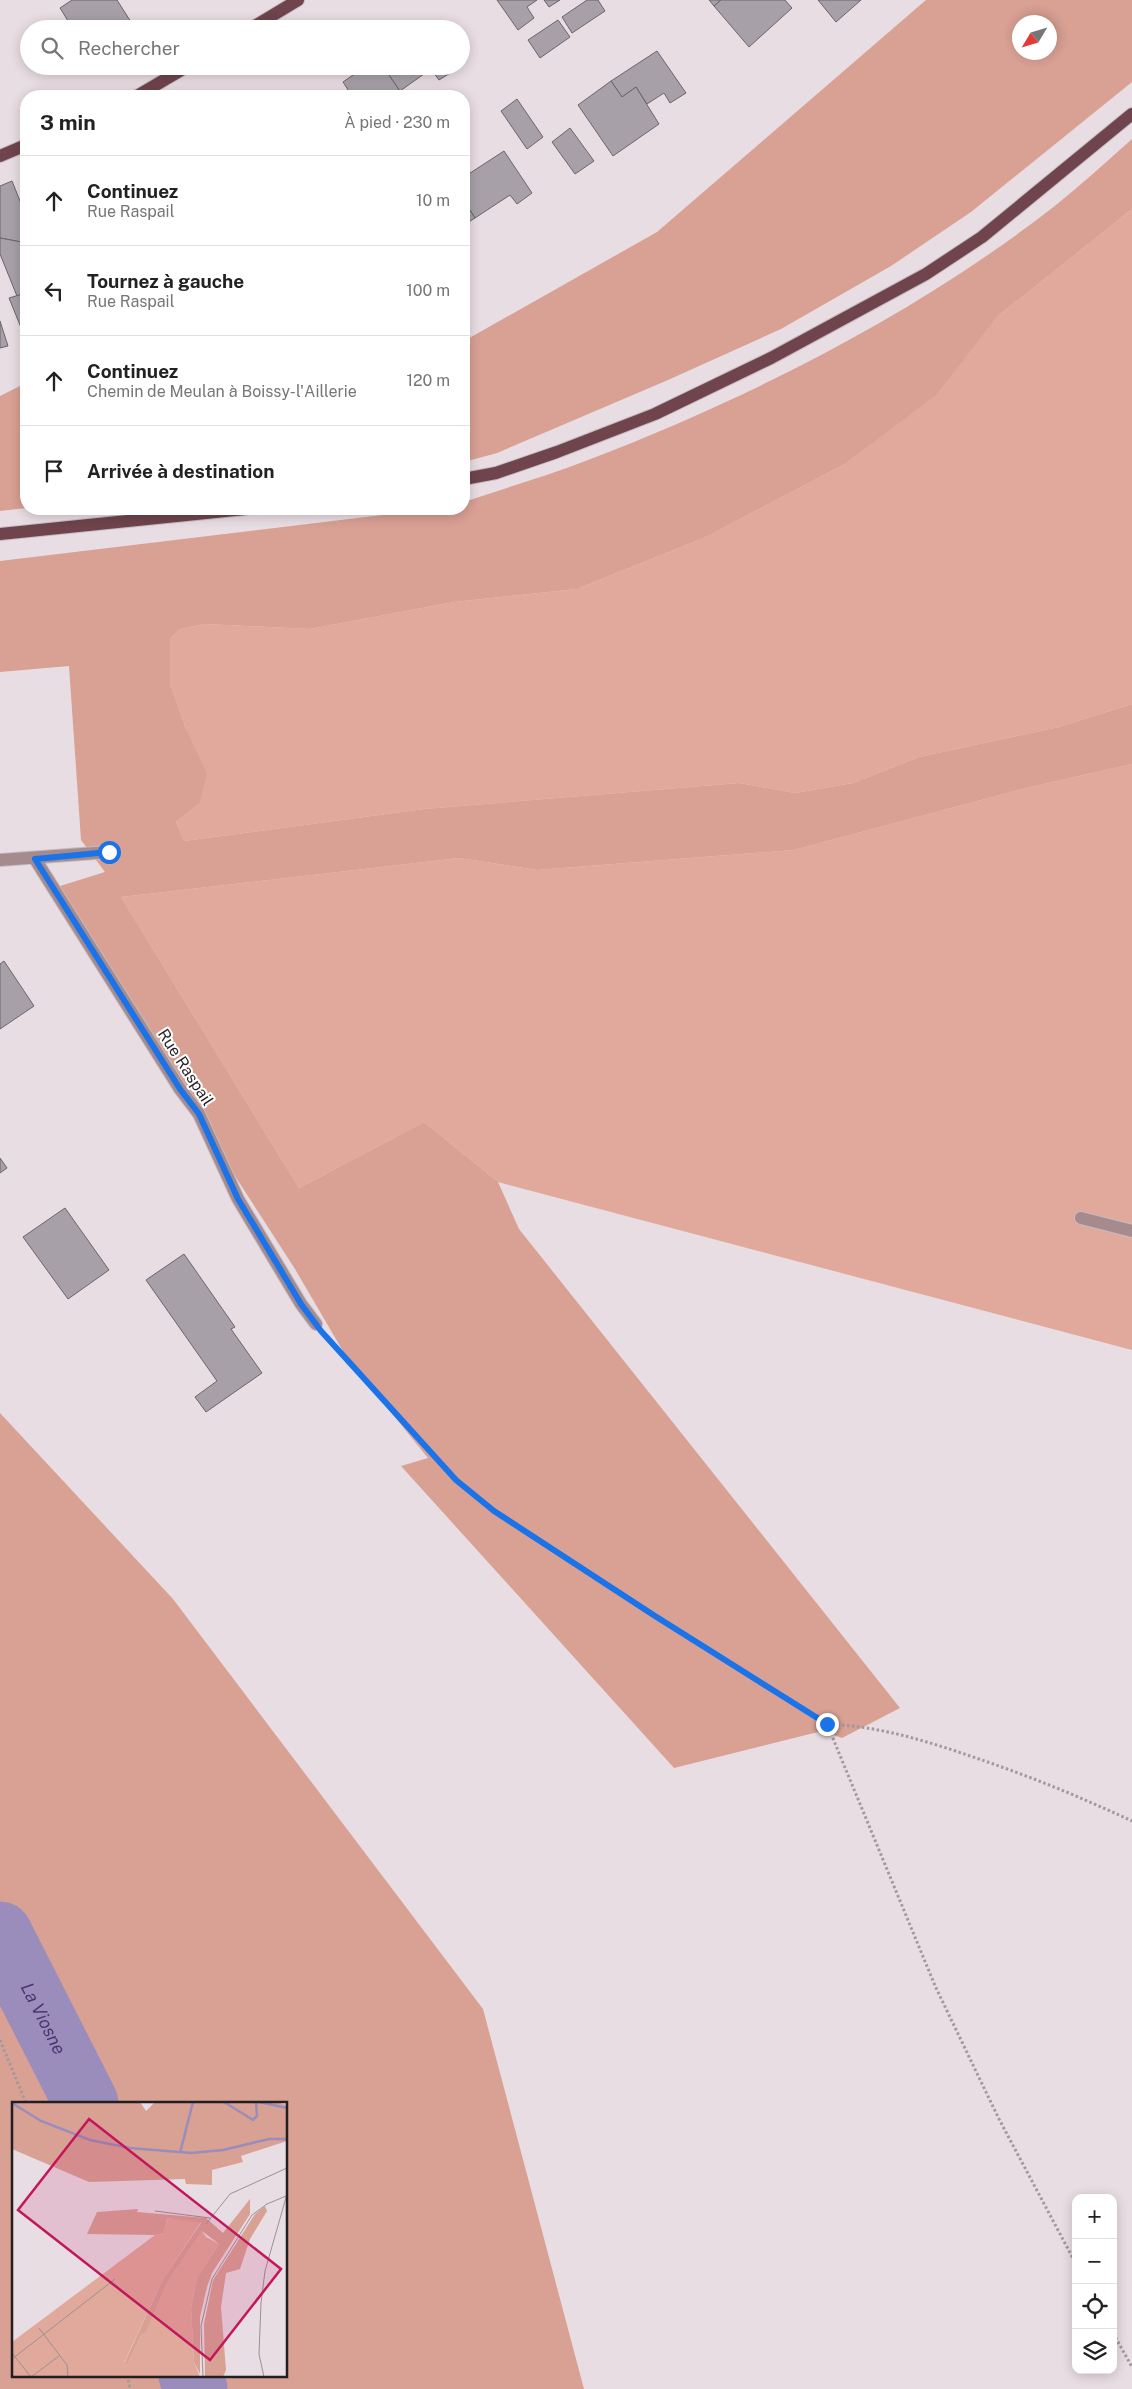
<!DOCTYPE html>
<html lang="fr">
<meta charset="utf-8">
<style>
body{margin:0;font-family:"Public Sans",sans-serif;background:#f6f6f6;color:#222}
.controls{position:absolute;right:15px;bottom:15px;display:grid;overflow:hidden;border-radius:10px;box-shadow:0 2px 12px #0003}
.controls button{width:45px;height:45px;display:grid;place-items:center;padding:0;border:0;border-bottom:1px solid #e0e0e0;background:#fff;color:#222;font:25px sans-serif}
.compass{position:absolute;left:1012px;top:15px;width:45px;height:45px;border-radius:50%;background:#fff;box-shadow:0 2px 12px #0003;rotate:232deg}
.stop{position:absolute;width:15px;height:15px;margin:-11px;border:4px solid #1a73e8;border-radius:50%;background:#fff}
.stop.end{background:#1a73e8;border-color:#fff;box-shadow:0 1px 5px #0008}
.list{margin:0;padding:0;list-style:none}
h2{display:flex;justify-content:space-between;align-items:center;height:65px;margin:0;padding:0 20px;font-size:21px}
h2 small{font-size:16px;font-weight:400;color:#767676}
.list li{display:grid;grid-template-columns:32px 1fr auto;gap:15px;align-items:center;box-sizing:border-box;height:90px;padding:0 20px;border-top:1px solid #e0e0e0}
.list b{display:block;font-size:19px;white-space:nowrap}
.list p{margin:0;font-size:16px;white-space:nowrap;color:#767676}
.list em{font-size:16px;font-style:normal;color:#767676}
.icon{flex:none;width:28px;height:28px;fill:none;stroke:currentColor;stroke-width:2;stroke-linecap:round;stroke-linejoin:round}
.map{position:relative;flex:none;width:1132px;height:2389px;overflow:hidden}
.search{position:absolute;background:#fff;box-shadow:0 2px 12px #0003;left:20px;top:20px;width:450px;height:55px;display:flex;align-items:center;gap:12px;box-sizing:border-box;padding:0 18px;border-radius:28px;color:#767676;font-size:19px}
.panel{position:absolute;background:#fff;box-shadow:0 2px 12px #0003;left:20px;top:90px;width:450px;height:425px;border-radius:20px}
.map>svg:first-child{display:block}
.green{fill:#e1a89c}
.forest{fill:#d9a094;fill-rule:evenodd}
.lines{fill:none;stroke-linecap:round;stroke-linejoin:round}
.river{stroke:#9a8dbc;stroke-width:65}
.building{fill:#a7a0a8;stroke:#6b656c}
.minor-casing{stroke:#c5bbc0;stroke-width:14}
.major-casing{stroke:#c5bbc0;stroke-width:14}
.path{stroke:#a1999d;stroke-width:3;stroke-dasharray:2.5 2.5;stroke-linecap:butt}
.minor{stroke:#a58b8e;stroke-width:12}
.major{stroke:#6f444c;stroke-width:12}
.route{stroke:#1a73e8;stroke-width:6}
.labels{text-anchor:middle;stroke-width:4;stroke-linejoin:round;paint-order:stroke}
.street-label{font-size:16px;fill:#231f21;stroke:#fff}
.water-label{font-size:18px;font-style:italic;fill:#4b3672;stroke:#fff}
.inset-river{fill:none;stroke:#9a8dbc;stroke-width:2.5}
.inset-road{fill:none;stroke:#999195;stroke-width:1}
.view{fill:#c2185b;fill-opacity:0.15;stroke:#c2185b;stroke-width:2.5}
.inset-edge{fill:none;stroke:#231f21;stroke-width:2.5}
</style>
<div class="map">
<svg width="1132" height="2389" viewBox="0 0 1132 2389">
<rect width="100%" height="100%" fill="#e8dde3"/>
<g class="green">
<path d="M1132,209V704L1059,727L919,757L853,783L795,793L739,783L424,809L184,841L176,822L199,804L186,729L170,683V639L180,629L205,624L310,629L454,602L577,589L706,537L845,464L935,395L998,316Z"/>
<path d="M1132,764V1350L498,1182L424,1122L299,1188L121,897L459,858L537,870L794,850L1026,788Z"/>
</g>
<g class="forest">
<path d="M926,0H1132V82L971,212L891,266L781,329L668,380L497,453L464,462V341L657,232ZM1020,22H1050V52H1020Z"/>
<path d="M1132,139V209L998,316L936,395L845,464L706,537L577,589L454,602L310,629L205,624L180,629L170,639V683L186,729L207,774L199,804L176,822L184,841L424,809L739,783L795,793L853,783L919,757L1059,727L1132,704V764L1026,788L794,850L537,870L459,858L121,897L299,1188L424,1122L498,1182L519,1229L900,1708L842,1738L822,1731L674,1768L401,1466L428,1458L347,1358L295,1269L142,1032L57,887L105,872L81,840L69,666L0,672V561L432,509H464V502C505,488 547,476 588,460C752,397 918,313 1056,205C1082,184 1107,161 1132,139Z"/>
<path d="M26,383V508L0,511V396Z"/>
<path d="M0,1413L173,1599L483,2009L584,2389H0ZM14,2103H286V2375H14Z"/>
</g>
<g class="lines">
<g class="river">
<path id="s1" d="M0,1934L86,2103"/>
<path d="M191,2375L195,2389"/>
</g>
</g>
<g class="building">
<path d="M72,0H117L131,22L121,29H73L60,8Z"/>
<path d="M497,0H537L527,7L534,18L518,30Z"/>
<path d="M544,0H560L549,7Z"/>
<path d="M587,0H598L605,11L572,33L562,17Z"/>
<path d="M709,0H721L714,6Z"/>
<path d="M721,0H785L792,8L749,47L714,6Z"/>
<path d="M818,0H861L836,22Z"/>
<path d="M558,20L570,37L540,58L528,40Z"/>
<path d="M657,51L686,93L670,103L664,93L647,104L636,87L622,97L611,81Z"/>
<path d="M366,66H383L400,91L391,96H352L343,82Z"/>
<path d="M383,66H453L455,70L439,80L431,69L400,91Z"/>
<path d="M611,81L622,97L636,87L659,124L613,156L578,105Z"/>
<path d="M517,99L543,137L527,149L501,111Z"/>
<path d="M570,128L594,161L575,174L552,142Z"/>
<path d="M504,151L532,193L517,204L510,195L475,218L464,201V177Z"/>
<path d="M12,181L26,216V243L0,238V186Z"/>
<path d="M464,201L475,218L464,225Z"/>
<path d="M464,227L469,236L464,240Z"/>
<path d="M0,238L22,242L26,252V293L17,296L0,254Z"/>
<path d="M26,293V329L22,330L9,298Z"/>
<path d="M0,321L8,346L0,348Z"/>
<path d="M4,961L34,1006L0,1029V964Z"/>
<path d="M0,1158L7,1168L0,1173Z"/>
<path d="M65,1208L109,1270L68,1299L23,1237Z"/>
<path d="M184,1254L235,1327L231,1329L262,1373L206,1412L195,1397L217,1381L146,1280Z"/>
</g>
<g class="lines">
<g class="minor-casing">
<g id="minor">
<path d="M35,859L180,1089L199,1114L238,1199L301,1304L316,1324"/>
<path d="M0,860L109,852"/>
<path d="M1081,1218L1132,1231"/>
</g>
</g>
<g class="major-casing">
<g id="major">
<path d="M250,29L298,0"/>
<path d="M137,96L188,66"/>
<path d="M0,156L26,145"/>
<path d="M464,479L496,473L557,452L655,414L771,358L926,274L982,237L1132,114"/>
<path d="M0,534L245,509"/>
</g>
</g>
<g class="path">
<path d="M332,1344L456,1480L494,1511L655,1616L827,1724"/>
<path d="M827,1724L936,1988L999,2119L1076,2264"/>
<path d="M827,1724C879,1726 927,1741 976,1758C1029,1776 1081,1797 1132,1821"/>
<path d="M0,2040L26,2103"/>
<path d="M1113,2333L1132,2367"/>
<path d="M127,2375L130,2389"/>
</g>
<use href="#minor" class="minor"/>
<use href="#major" class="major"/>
</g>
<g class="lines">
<path class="route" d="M109,852L35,859L180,1089L199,1114L238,1199L301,1304L321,1331L456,1480L494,1511L655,1616L827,1724"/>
</g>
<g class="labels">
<g class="street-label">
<text transform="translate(186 1067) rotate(57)" y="6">Rue Raspail</text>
</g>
<g class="water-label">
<text dy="6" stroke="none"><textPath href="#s1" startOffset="95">La Viosne</textPath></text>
</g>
</g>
<g transform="translate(12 2102)">
<rect width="275" height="275" fill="#e8dde3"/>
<path d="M155,116L189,120L151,177L112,261H116L129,233L134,231L155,181L190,129L194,135L207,142L185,176L179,206L182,260L188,275H0V240L143,133L152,131Z" fill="#e1a89c"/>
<path d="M0,0H128L134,9L143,0H264L275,3V39L229,54L231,60L200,68V83L174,82L173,77L77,80L0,47ZM238,97V112L200,171L195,185L188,215V272L182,260L179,206L185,176L207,142L190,129L155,181L134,231L129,233L116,261L112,262L151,177L189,121L155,116L152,131L143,133L75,132L85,110L126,107L125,110L194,116L211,131ZM253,104L255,109L238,137L228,167L214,171L209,205L214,268L211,275H193L192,222L201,178L243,112Z" fill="#d9a094"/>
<path class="inset-river" d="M212,0L241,18L245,14L244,0M247,0L275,6M0,1L29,19L78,38L118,46L179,51L211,48L257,37H275M168,51L181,0"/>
<path class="inset-road" d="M143,109L198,116M194,122L218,92L275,66M27,226L55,263L56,275M0,251L19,275L47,254M0,257L103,177M191,275L189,224L200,177L240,113L255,102L274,94M252,275L247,252L249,201L253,169L275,92"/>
<path class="view" d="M77,17L269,167L198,258L6,108Z"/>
<rect width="275" height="275" class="inset-edge"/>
</g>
</svg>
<div class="controls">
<button>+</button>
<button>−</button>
<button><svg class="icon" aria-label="locate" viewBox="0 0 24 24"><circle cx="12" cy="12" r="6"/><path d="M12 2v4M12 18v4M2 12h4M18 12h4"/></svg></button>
<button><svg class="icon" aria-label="layers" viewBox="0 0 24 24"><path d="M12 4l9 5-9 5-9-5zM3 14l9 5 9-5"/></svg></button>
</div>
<svg class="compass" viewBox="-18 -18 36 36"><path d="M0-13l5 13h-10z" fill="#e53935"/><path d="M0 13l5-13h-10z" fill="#767676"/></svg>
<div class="stop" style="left:109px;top:852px"></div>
<div class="stop end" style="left:827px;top:1724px"></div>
<div class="search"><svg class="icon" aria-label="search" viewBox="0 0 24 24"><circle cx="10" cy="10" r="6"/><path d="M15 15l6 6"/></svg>Rechercher</div>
<section class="panel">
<h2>3 min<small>À pied · 230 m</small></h2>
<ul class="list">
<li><svg class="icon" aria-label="ahead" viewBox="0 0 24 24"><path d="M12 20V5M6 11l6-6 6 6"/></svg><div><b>Continuez</b><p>Rue Raspail</p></div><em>10 m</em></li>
<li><svg class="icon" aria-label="left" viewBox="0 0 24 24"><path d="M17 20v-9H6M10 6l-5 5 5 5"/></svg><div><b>Tournez à gauche</b><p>Rue Raspail</p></div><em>100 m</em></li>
<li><svg class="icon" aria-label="ahead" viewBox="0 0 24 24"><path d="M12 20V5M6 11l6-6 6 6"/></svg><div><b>Continuez</b><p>Chemin de Meulan à Boissy-l'Aillerie</p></div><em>120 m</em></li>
<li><svg class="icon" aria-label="arrive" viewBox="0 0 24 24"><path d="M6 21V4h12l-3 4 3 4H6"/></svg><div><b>Arrivée à destination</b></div></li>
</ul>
</section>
</div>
